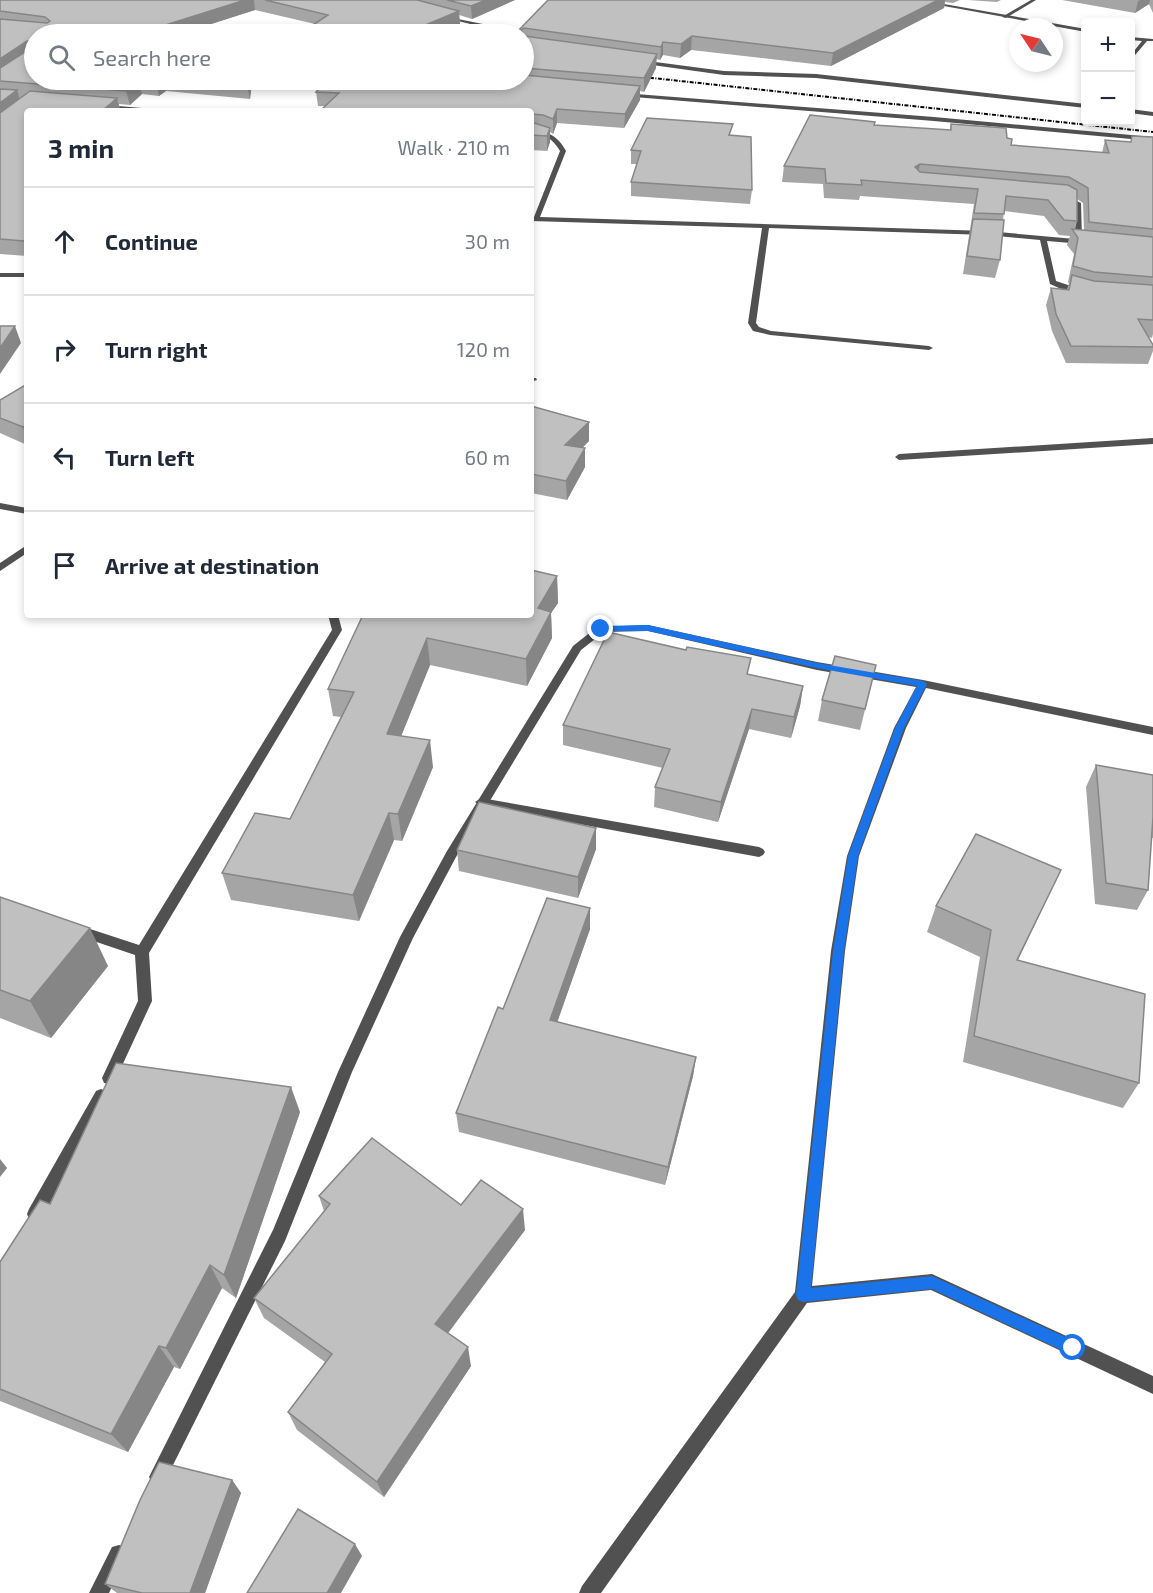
<!DOCTYPE html>
<meta charset="utf-8">
<style>
body{margin:0;font-family:"Exo 2",sans-serif;background:#f2f2f3;color:#1f2937}
.controls{position:absolute;right:18px;top:18px;display:grid;overflow:hidden;border-radius:6px;box-shadow:0 3px 9px #0003}
.controls button{width:54px;height:54px;display:grid;place-items:center;padding:0;border:0;border-bottom:2px solid #e0e1e3;background:#fff;color:#1f2937;font:30px sans-serif}
.compass{position:absolute;left:1009px;top:18px;width:54px;height:54px;border-radius:50%;background:#fff;box-shadow:0 3px 9px #0003;rotate:305deg}
.stop{position:absolute;width:18px;height:18px;margin:-14px;border:4px solid #1a73e8;border-radius:50%;background:#fff}
.stop.end{background:#1a73e8;border-color:#fff;box-shadow:0 2px 6px #0008}
.list{margin:0;padding:0;list-style:none}
h2{display:flex;justify-content:space-between;align-items:center;height:78px;margin:0;padding:0 24px;font-size:26px}
h2 small{font-size:20px;font-weight:400;color:#747a83}
.list li{display:grid;grid-template-columns:39px 1fr auto;gap:18px;align-items:center;box-sizing:border-box;height:108px;padding:0 24px;border-top:2px solid #e0e1e3}
.list b{display:block;font-size:22px;white-space:nowrap}
.list em{font-size:20px;font-style:normal;color:#747a83}
.icon{flex:none;width:33px;height:33px;fill:none;stroke:currentColor;stroke-width:2;stroke-linecap:round;stroke-linejoin:round}
.map{position:relative;flex:none;width:1153px;height:1593px;overflow:hidden}
.search{position:absolute;background:#fff;box-shadow:0 3px 9px #0003;left:24px;top:24px;width:510px;height:66px;display:flex;align-items:center;gap:15px;box-sizing:border-box;padding:0 21px;border-radius:33px;color:#747a83;font-size:22px}
.panel{position:absolute;background:#fff;box-shadow:0 3px 9px #0003;left:24px;top:108px;width:510px;height:510px;border-radius:6px}
.map>svg:first-child{display:block}
.lines{fill:none;stroke-linecap:round;stroke-linejoin:round}
.lane{fill:#515151;fill-rule:evenodd}
.street{fill:#515151;fill-rule:evenodd}
.rail{stroke:#000;stroke-width:2;stroke-dasharray:4 1.5 1 1.5;stroke-linecap:butt}
.wall{fill:#a5a5a5;fill-rule:evenodd}
.shaded-wall{fill:#868686}
.building{fill:#c0c0c0;stroke:#868686;stroke-width:1.5}
.route{fill:#1a73e8}
</style>
<div class="map">
<svg width="1153" height="1593" viewBox="0 0 1153 1593">
<rect width="100%" height="100%" fill="#fff"/>
<g class="lines">
<g class="lane">
<path d="M1031,0H1036L1006,18L1002,17Z"/>
<path d="M443,16L513,30L516,32L513,34L445,18Z"/>
<path d="M481,798L759,847L763,849L765,852L763,855L759,857L481,806L475,802Z"/>
</g>
<g class="street">
<path d="M911,0H921L1086,29V32Z"/>
<path d="M471,22L489,33V34H484L469,24Z"/>
<path d="M1130,37L1153,39V41H1147L1130,61V56L1142,41L1130,40Z"/>
<path d="M640,60L724,71L816,74L1086,104V108L816,78L724,75L638,63Z"/>
<path d="M623,93L934,117L1153,137V141L934,121L621,96Z"/>
<path d="M106,105L154,109L157,111L104,108Z"/>
<path d="M1130,109L1153,112V116L1130,113Z"/>
<path d="M531,130C548,131 558,136 566,151L540,217L987,231L1075,239V204L1059,196L1064,195L1081,203L1082,240L1086,242L1083,244L1047,241L1056,281L1086,291L1082,293L1061,289L1050,284L1040,240L987,235L769,228L756,323L759,327L771,331L929,346L933,348L929,350L770,335L753,331L748,323L762,228L531,221V217H534L560,151C553,139 545,134 531,134Z"/>
<rect x="0" y="273" width="27" height="4"/>
<path d="M531,378H536L537,380L531,382Z"/>
<path d="M1153,438V444L899,460L895,457L899,454Z"/>
<path d="M0,503L27,508V514L0,509Z"/>
<path d="M27,545V553L0,571V563Z"/>
<path d="M328,615H338L342,630L149,953L152,1001L114,1083L109,1084L104,1083L102,1078L138,1001L135,955L73,934L71,930L73,926L78,925L139,945L332,630Z"/>
<path d="M648,625L817,662L923,680L1153,727V735L926,688L906,728L859,856L845,951L812,1286L932,1274L1153,1376V1394L931,1290L807,1303L601,1593H579L582,1586L795,1292L831,951L847,856L894,728L916,687L817,670L648,631L604,632L581,650L456,857L413,938L352,1072L285,1241L164,1483L158,1486L152,1483L149,1477L152,1471L273,1230L338,1072L400,937L447,851L573,646L597,627Z"/>
<path d="M101,1089L106,1091L108,1096L106,1101L41,1219L35,1222L29,1219L27,1214L29,1209L96,1091Z"/>
<path d="M119,1545L126,1547L128,1554L109,1593H89L112,1547Z"/>
</g>
<g class="rail">
<path d="M175,29L229,34"/>
<path d="M634,76L1153,132"/>
</g>
</g>
<g class="wall">
<path d="M0,0H515L472,19L459,15L460,24H315L255,10L34,80H524V34H515L548,0H960L953,3L945,2L944,8L831,66L691,50L680,58L663,55L660,60L656,59V68L644,92L640,91V100L624,128L557,123L553,134L550,132V142L547,151L531,150V111L318,106L316,92L318,89L252,82L250,99L166,91L159,96L142,94L130,105L119,104L120,111H27V256L0,254Z"/>
<path d="M968,0H1001L997,2Z"/>
<path d="M1062,0H1153V13L1149,4L1135,13Z"/>
<path d="M875,122V125L950,130L951,124L1007,138L1011,145L1102,153L1105,140L1130,142L1153,137V334L1152,338L1148,337L1153,345V351L1148,364L1066,363L1052,331L1046,305L1051,288L1067,289L1069,283L1068,282L1074,254L1067,245L1070,236L1059,235L1044,216L1004,211L1003,220L1000,260L995,278L963,274L974,204L860,196L859,200L824,198L823,184L782,182L784,166ZM1077,199L1083,203L1084,230H1075L1077,221Z"/>
<path d="M732,135L752,190L750,204L631,196V182L637,164H631V150Z"/>
<path d="M27,384V445L0,433V400Z"/>
<path d="M531,406L589,422V441L582,448L585,467L567,500L531,493Z"/>
<path d="M557,576L558,603L551,613L552,638L527,686L430,665L401,736L433,767L402,841L394,840L359,921L231,900L222,873L290,819L341,717L333,716L328,689L363,615Z"/>
<path d="M876,665L860,730L818,721L822,700Z"/>
<path d="M748,674L803,686L800,706L791,738L749,729L718,822L654,807L655,787L663,768L563,745V725Z"/>
<path d="M1096,765L1153,775V838H1151L1148,890L1137,910L1095,904L1086,787Z"/>
<path d="M596,828V849L578,898L459,871L457,850Z"/>
<path d="M0,897L108,966L51,1038L0,1018Z"/>
<path d="M1048,897L1017,961L1139,1083L1123,1108L963,1062L980,957L927,932L936,906Z"/>
<path d="M590,908V929L557,1022L696,1057L693,1076L665,1185L459,1132L456,1113L503,1009Z"/>
<path d="M300,1112L236,1298L222,1288L180,1369L174,1367L128,1452L0,1401V1262L50,1204Z"/>
<path d="M319,1196L461,1205L525,1230L447,1333L471,1366L384,1497L297,1430L288,1412L325,1362L264,1318L254,1298L324,1211Z"/>
<path d="M232,1480L241,1493L205,1593H117L105,1584Z"/>
</g>
<g class="shaded-wall">
<path d="M245,0H254L255,10L180,34H137Z"/>
<path d="M486,0H515L472,19L471,6Z"/>
<path d="M938,0H945L944,8L831,66L833,53Z"/>
<path d="M1140,0H1150L1149,4L1135,13L1138,1Z"/>
<path d="M459,11L460,24L436,34H404Z"/>
<path d="M692,36L691,50L680,58L681,44Z"/>
<path d="M27,41L31,54L0,75V59Z"/>
<path d="M663,42V55L660,60L661,47Z"/>
<path d="M657,54L656,68L644,92V78Z"/>
<path d="M139,80L142,94L130,105L126,91Z"/>
<path d="M159,80H163L166,91L159,96L156,82Z"/>
<path d="M248,80H251L252,82L250,99L247,85Z"/>
<path d="M640,86V100L624,128L625,114Z"/>
<path d="M17,90L21,104L0,121V103Z"/>
<path d="M117,98L120,111H102Z"/>
<path d="M557,109V123L553,134V119Z"/>
<path d="M550,128V142L547,151V136Z"/>
<path d="M920,164L917,179L915,167Z"/>
<path d="M27,238V250L24,241Z"/>
<path d="M15,326L21,343L0,374V348Z"/>
<path d="M589,422V441L566,464L565,445Z"/>
<path d="M27,425V440L23,427Z"/>
<path d="M585,448V467L567,500L566,481Z"/>
<path d="M557,576L558,603L551,613L552,638L527,686L526,659L538,608Z"/>
<path d="M427,638L430,665L391,761L387,734Z"/>
<path d="M803,686L800,706L791,738L794,717Z"/>
<path d="M752,709L749,729L718,822L721,802Z"/>
<path d="M430,740L433,767L402,841L398,814Z"/>
<path d="M389,813L394,840L359,921L353,895Z"/>
<path d="M596,828V849L578,898V877Z"/>
<path d="M1061,870L1048,897L1005,987L1017,960Z"/>
<path d="M590,908V929L551,1040L550,1020Z"/>
<path d="M90,928L108,966L51,1038L30,1001Z"/>
<path d="M696,1057L693,1076L665,1185L668,1167Z"/>
<path d="M291,1087L300,1112L236,1298L224,1275Z"/>
<path d="M0,1159L7,1168L0,1177Z"/>
<path d="M523,1209L525,1230L440,1344L435,1324Z"/>
<path d="M210,1265L222,1288L180,1369L166,1348Z"/>
<path d="M159,1346L174,1367L128,1452L111,1434Z"/>
<path d="M468,1347L471,1366L384,1497L377,1482Z"/>
<path d="M232,1480L241,1493L205,1593H190Z"/>
<path d="M355,1544L362,1556L341,1593H327Z"/>
</g>
<g class="building">
<path d="M0,0H245L137,34H34V80H159L156,82L139,80L126,91L0,81V68L31,48L32,41H27L0,59V19L47,23L50,21L45,17L0,11Z"/>
<path d="M265,0H417L459,11L404,34H299L328,15Z"/>
<path d="M447,0H486L471,6Z"/>
<path d="M548,0H938L833,53L692,36L681,44L663,42L661,47L524,28L521,30L523,34H515Z"/>
<path d="M524,36L657,54L644,78L524,68Z"/>
<path d="M524,75L640,86L625,114L557,109L553,119L543,115L531,114V111H320L339,93L316,92L327,80H524Z"/>
<path d="M187,80H248L247,85Z"/>
<path d="M0,89L17,90L0,103Z"/>
<path d="M30,91L117,98L102,111H27V238L24,241L0,239V113Z"/>
<path d="M810,115L875,122L874,125L951,130V124L1006,128L1007,138L1012,139L1011,145L1109,153L1105,140L1131,142L1132,136L1153,137V229L1089,222L1088,188L1069,177L920,164L915,167L920,172L1068,185L1077,190V221L1064,220L1048,200L1006,196L1004,214L974,213L978,189L861,180L862,185L826,183L825,169L784,166Z"/>
<path d="M647,118L733,124L729,135L751,137L752,190L631,182L641,151L631,150Z"/>
<path d="M531,122L550,128L547,136L531,135Z"/>
<path d="M973,219L1004,220L1000,260L967,256Z"/>
<path d="M1072,229L1153,237V277L1094,272L1073,266L1078,238Z"/>
<path d="M1072,275L1094,281L1153,285V320L1138,319L1153,345V347L1071,346L1056,314L1051,288L1069,290Z"/>
<path d="M0,326H15L0,348Z"/>
<path d="M27,384V425L23,427L0,418V400Z"/>
<path d="M531,406L589,422L565,445L585,448L566,481L531,474Z"/>
<path d="M531,570L557,576L538,608L551,612L526,659L427,638L387,734L430,740L398,814L389,813L353,895L222,873L255,813L290,819L354,692L328,689L363,615H531Z"/>
<path d="M608,632L686,650L687,647L751,658L747,674L803,686L794,717L752,709L721,802L655,787L670,749L563,725Z"/>
<path d="M835,656L876,665L865,709L822,700Z"/>
<path d="M1096,765L1153,775V817L1148,890L1106,883Z"/>
<path d="M479,802L596,828L578,877L457,850Z"/>
<path d="M976,834L1061,870L1017,960L1145,994L1139,1083L974,1036L991,930L936,906Z"/>
<path d="M0,897L90,928L30,1001L0,990Z"/>
<path d="M547,898L590,908L550,1020L696,1057L668,1167L456,1113L498,1007L503,1009Z"/>
<path d="M116,1063L291,1087L224,1275L210,1265L166,1348L159,1346L111,1434L0,1389V1262L40,1200L50,1204Z"/>
<path d="M372,1138L461,1205L481,1180L523,1209L435,1324L468,1347L377,1482L288,1412L332,1354L254,1298L330,1204L319,1196Z"/>
<path d="M159,1462L232,1480L190,1593H142L105,1584L140,1500Z"/>
<path d="M298,1509L355,1544L327,1593H247Z"/>
</g>
<path class="route" d="M648,625L817,663L923,681L927,684L904,728L858,856L844,951L811,1288L932,1276L1078,1343L1080,1348L1078,1353L1073,1355L1068,1353L932,1289L803,1302L798,1300L796,1295L833,951L848,856L895,728L917,686L817,668L648,631H601L596,629L601,626Z"/>
</svg>
<div class="controls">
<button>+</button>
<button>−</button>
</div>
<svg class="compass" viewBox="-18 -18 36 36"><path d="M0-13l5 13h-10z" fill="#e53935"/><path d="M0 13l5-13h-10z" fill="#747a83"/></svg>
<div class="stop" style="left:1073px;top:1348px"></div>
<div class="stop end" style="left:601px;top:629px"></div>
<div class="search"><svg class="icon" aria-label="search" viewBox="0 0 24 24"><circle cx="10" cy="10" r="6"/><path d="M15 15l6 6"/></svg>Search here</div>
<section class="panel">
<h2>3 min<small>Walk · 210 m</small></h2>
<ul class="list">
<li><svg class="icon" aria-label="ahead" viewBox="0 0 24 24"><path d="M12 20V5M6 11l6-6 6 6"/></svg><div><b>Continue</b></div><em>30 m</em></li>
<li><svg class="icon" aria-label="right" viewBox="0 0 24 24"><path d="M7 20v-9h11M14 6l5 5-5 5"/></svg><div><b>Turn right</b></div><em>120 m</em></li>
<li><svg class="icon" aria-label="left" viewBox="0 0 24 24"><path d="M17 20v-9H6M10 6l-5 5 5 5"/></svg><div><b>Turn left</b></div><em>60 m</em></li>
<li><svg class="icon" aria-label="arrive" viewBox="0 0 24 24"><path d="M6 21V4h12l-3 4 3 4H6"/></svg><div><b>Arrive at destination</b></div></li>
</ul>
</section>
</div>
